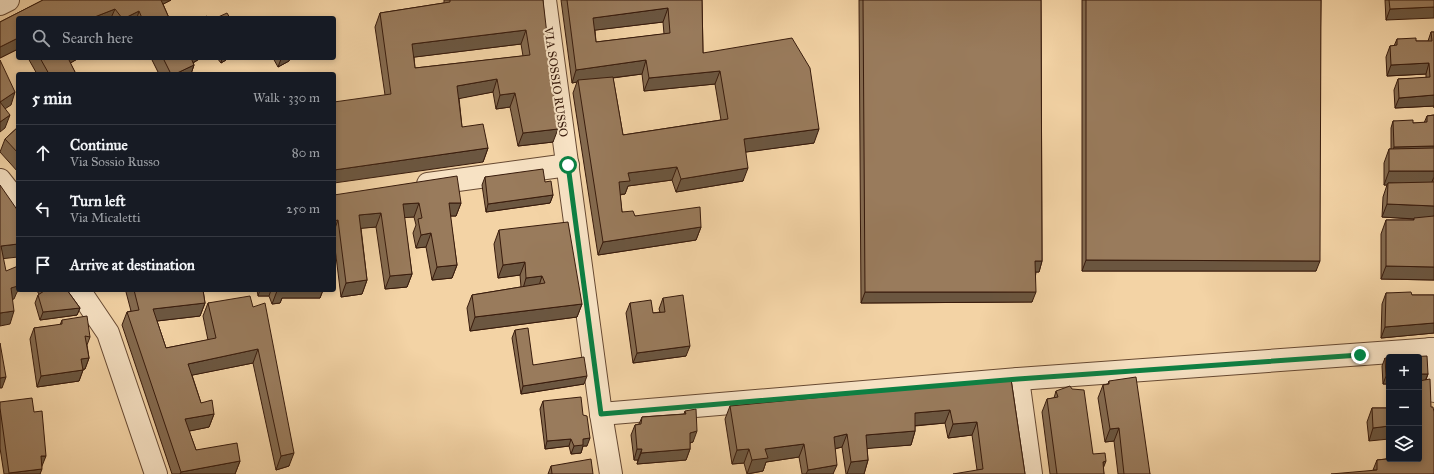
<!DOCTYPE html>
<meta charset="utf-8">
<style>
body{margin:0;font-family:"IM FELL Great Primer",serif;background:#242831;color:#f1f3f6}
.controls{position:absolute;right:12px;bottom:12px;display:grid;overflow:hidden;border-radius:4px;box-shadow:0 2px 6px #0003}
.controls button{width:36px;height:36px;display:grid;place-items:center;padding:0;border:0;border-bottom:1px solid #363941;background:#171b24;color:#f1f3f6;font:20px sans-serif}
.stop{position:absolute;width:12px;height:12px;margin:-9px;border:3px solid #0b8043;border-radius:50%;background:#fff}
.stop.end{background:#0b8043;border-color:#fff;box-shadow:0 1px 4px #0008}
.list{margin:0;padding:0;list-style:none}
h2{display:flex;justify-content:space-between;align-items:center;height:52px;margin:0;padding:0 16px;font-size:17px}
h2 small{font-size:13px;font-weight:400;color:#9ea1a6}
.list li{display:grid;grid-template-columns:26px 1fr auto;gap:12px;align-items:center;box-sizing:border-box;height:56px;padding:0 16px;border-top:1px solid #363941}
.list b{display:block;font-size:15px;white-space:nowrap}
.list p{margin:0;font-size:13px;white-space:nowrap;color:#9ea1a6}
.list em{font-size:13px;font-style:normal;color:#9ea1a6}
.icon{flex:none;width:22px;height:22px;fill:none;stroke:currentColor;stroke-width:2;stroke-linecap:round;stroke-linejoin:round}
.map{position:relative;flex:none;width:1434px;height:474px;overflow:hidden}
.search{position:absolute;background:#171b24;box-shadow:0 2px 6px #0003;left:16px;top:16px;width:320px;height:44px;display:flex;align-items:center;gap:10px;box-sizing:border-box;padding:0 14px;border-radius:4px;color:#9ea1a6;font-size:15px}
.panel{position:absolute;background:#171b24;box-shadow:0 2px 6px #0003;left:16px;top:72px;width:320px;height:220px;border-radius:4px}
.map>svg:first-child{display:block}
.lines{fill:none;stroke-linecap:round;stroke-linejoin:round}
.minor-casing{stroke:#674932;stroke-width:24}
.minor{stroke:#f7e2c4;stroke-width:22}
.wall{fill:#846a4f;stroke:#381b0c;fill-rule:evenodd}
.shaded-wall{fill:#6b5640;stroke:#381b0c}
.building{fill:#997b5c;stroke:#381b0c;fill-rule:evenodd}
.route{stroke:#0b8043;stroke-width:5}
.labels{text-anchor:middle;stroke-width:4;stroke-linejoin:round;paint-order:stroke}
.street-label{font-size:12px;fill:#381b0c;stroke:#f7e2c4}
</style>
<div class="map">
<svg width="1434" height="474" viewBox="0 0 1434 474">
<rect width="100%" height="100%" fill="#f3d3a5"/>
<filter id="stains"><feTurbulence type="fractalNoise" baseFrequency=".005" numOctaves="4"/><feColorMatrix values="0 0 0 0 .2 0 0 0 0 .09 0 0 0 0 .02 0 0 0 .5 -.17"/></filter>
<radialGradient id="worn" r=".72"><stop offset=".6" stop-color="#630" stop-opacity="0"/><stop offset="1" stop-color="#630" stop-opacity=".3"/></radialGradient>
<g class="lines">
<g class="minor-casing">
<g id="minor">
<path d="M545,0L601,414L611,474"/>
<path d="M0,4L8,0"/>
<path d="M0,180L18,203"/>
<path d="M428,184L568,165"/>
<path d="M79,290L108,333L156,474"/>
<path d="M1430,349L1434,391"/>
<path d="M1018,379L1031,474"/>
<path d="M601,414L1018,379L1434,349"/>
</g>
</g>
<use href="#minor" class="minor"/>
</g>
<g class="wall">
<path d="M43,0H171L163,4L169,18H18V49L0,58V22Z"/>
<path d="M444,0H543L553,142L518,146L510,107L496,109L493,92L459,98L462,127L488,148L483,162L385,95L375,27L380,13L444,3ZM521,44L523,56L415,68L414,57Z"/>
<path d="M561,0H702L703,53L814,143L745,152L743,181L676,192L672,180L628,186L625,194L620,195L622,212L635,216L701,227L696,240L598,255L573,93L577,82L572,83ZM663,22L664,34L596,42L595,30ZM642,74L644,91L715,84L721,120L623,135L613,78Z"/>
<path d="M859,0H1041L1042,261L1039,272H1036L1032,302L861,303Z"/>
<path d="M1082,0H1321L1316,271H1082Z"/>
<path d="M1385,0H1434L1386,20Z"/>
<path d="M1431,32H1434V108V106L1395,108L1394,90L1398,79L1426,78V74L1387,76L1386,57L1390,46H1394L1397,39L1416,41H1428Z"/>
<path d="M28,58H79L70,63L76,74H37Z"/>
<path d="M151,58H201L193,63L194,65L191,74H159Z"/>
<path d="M217,58H227L226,60L221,63Z"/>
<path d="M273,58H290L289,61L278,67Z"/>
<path d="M1434,115V280L1381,279V234L1386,220H1413L1414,219L1382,217L1383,197L1387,185H1384V163L1389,149H1391V128L1393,121L1413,123H1424L1427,116Z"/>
<path d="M18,127V172L0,152L5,139Z"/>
<path d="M485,177L545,182L553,195L550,203L486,212L482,185Z"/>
<path d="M334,195L461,203L456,216H450L457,265L452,278L432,280L426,247L416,248L413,233L416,225L414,217H404L412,274L407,287L385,289L376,227L361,228L367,280L362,294L341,297L334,240Z"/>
<path d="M499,230L582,304L577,317L470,331L467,308L472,295L521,287L520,275L498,278L494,244Z"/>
<path d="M37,290H67L80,308L77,315L40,320L35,303L38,295L39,294L37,291Z"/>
<path d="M127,290H203L205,303L200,316L157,321L166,348L208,340L203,316L208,303L253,307L289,466L276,470L253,363L192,375L201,403L214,414L209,427L189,431L196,450L240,461L235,474H172L122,325L127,312L131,311L126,292Z"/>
<path d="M257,290H323L320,298H282L280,303L272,304L269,296H258Z"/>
<path d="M1386,293L1412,295H1434V333L1381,338L1382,304Z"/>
<path d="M663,298L686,356L633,363L626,313L630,303L653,313L660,312L659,309Z"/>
<path d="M62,320L90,337L87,345L89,358L85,369L83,370L79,381L37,387L30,339L34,328L60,325Z"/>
<path d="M515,330L533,365L584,384L521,394L512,338Z"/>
<path d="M1419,357L1428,374L1426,380L1434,474L1373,470L1377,460L1386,459L1387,457L1419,459Z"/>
<path d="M1385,358L1389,384H1383L1382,366Z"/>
<path d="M1011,379L1025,474L977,470L972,435L948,438L945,423L915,426V431L911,445L867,448L868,460L864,474H846L842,447L835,449L833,474H802L799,457L766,462L763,471L747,474L744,463L732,464L725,419L730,406Z"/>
<path d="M1109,381L1150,474H1118L1114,441L1105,442L1098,398L1103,385L1108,384Z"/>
<path d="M1056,391L1093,454L1103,468L1104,474H1050L1042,412L1047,399L1054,398Z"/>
<path d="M543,401L587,446H583L581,453L571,454L569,446L545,449L540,409Z"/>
<path d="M0,402L42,466L40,474H4L0,448Z"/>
<path d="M1372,408H1389L1369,441L1367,422Z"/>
<path d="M685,411L693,442L690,443V449L686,460L637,464L638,460H634L631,435L635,425L639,424L642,417L684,414Z"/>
<path d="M551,466L593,474H548Z"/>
</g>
<g class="shaded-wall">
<path d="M157,0H171L154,9Z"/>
<path d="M1434,7V18L1386,20L1390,9Z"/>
<path d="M668,8L663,22L588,31L593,18Z"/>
<path d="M115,9L111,18H92Z"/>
<path d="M139,11L137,18H125Z"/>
<path d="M526,30L521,44L407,58L412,44Z"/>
<path d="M18,38V49L0,58V47Z"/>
<path d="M65,58H79L62,68Z"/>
<path d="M188,58H201L184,68Z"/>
<path d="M222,58H227L226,60L221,63Z"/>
<path d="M283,58H290L289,61L278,67L281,59Z"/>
<path d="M646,60L642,74L579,82L578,80L577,82L572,83L576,70Z"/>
<path d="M1429,63L1426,74L1387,76L1391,65Z"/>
<path d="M194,65L191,74H175Z"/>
<path d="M720,71L715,84L644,91L649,78Z"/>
<path d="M497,79L493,92L452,100L457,86Z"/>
<path d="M15,92L11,105L0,112V102Z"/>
<path d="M515,93L510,107L496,109L500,95Z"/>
<path d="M1434,95V106L1395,108L1399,98Z"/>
<path d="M10,115L5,128L0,132V122Z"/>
<path d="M558,129L553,142L518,146L523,133Z"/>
<path d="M819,129L814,143L739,153L744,139Z"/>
<path d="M1434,146V153L1391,155L1394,147Z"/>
<path d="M488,148L483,162L334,183V170Z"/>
<path d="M677,167L672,180L628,186L625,194L614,195L619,182L628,173Z"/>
<path d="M748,168L743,181L676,192L681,179Z"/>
<path d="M1389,171H1434V177L1431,184L1388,183L1387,185H1384Z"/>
<path d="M553,195L550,203L486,212L488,204Z"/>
<path d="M419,203L414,217L398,218L403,204Z"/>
<path d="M449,203H461L456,216H444Z"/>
<path d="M1387,204L1434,206V215L1432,220L1382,217Z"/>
<path d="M381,213L376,227L354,229L359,215Z"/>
<path d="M338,220L334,231V221Z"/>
<path d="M701,227L696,240L598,255L603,242Z"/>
<path d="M431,233L426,247L416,248L421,235Z"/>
<path d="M18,244V257L0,259L1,246Z"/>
<path d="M1086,260L1320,261L1316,271H1082Z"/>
<path d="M1035,261H1042L1039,272H1032Z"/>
<path d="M525,262L520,275L498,278L503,265Z"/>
<path d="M457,265L452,278L432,280L437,267Z"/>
<path d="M1386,266L1434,267V280L1381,279Z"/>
<path d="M412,274L407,287L385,289L390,276Z"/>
<path d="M542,276L538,289L522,292L526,278Z"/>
<path d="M367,280L362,294L341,297L346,283Z"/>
<path d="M18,283V290H20L17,292L14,299L7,301L11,288Z"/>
<path d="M260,290H271L269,296H258Z"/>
<path d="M283,290H323L320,298H282L280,303L272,304L277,291Z"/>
<path d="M865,292H1036L1032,302L861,303Z"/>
<path d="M205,303L200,316L148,322L153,309Z"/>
<path d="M582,304L577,317L470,331L475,317Z"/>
<path d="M80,308L77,315L40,320L43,312Z"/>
<path d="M14,311L10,324L0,326V313Z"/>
<path d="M1434,323V333L1381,338L1385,327Z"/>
<path d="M690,346L686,356L633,363L637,353Z"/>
<path d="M258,349L253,363L183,377L188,364Z"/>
<path d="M89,358L85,369L77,370L81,359Z"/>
<path d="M83,370L79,381L37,387L41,376Z"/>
<path d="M1419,374H1428L1425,381L1419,382Z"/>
<path d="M587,376L584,384L521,394L523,386Z"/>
<path d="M1386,376H1389V384H1383Z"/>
<path d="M6,377L2,388H0V378Z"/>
<path d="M950,410L945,423L910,426L915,413Z"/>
<path d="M214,414L209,427L180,433L185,419Z"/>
<path d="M977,422L972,435L948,438L953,424Z"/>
<path d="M1389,426V439L1369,441L1373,428Z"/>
<path d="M1119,428L1114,441L1105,442L1110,429Z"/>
<path d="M697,431L693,442L686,444L690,433Z"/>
<path d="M915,431L911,445L861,449L866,435Z"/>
<path d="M847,434L842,447L829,450L834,437Z"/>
<path d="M590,438L587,446H583L581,453L571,454L574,446L583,439Z"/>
<path d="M571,439L569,446L545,449L547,441Z"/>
<path d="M804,444L799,457L766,462L763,471L747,474L752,460L765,449Z"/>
<path d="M637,449H642L638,460H634Z"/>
<path d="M690,449L686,460L637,464L641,453Z"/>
<path d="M749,449L744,463L732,464L737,450Z"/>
<path d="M294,453L289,466L276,470L281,456Z"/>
<path d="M41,456H46L42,466L37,467Z"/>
<path d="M868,460L864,474H847L851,462Z"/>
<path d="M240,461L235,474H180L181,472Z"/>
<path d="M1106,461L1101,474L1103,462Z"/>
<path d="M837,465L833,474H806L808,470Z"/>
<path d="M42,469L40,474H9V473Z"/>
</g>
<g class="building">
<path d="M43,0H161L169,18H142L139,11L125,18H122L115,9L92,18H18V38L0,47V22Z"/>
<path d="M450,0H543L558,129L523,133L515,93L500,95L497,79L457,86L462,127L483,124L488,148L334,170V102L391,94L380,13L450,2ZM526,30L530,55L415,68L412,44Z"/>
<path d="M567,0H702L703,53L792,38L810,68L819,129L744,139L748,168L681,179L677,167L628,173L630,181L619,182L622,212L633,211L635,216L700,207L701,227L603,242L578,80L613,77L623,135L728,119L720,71L649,78L646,60L576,70ZM668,8L670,33L596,42L593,18Z"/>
<path d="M863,0H1041L1042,261H1035L1036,292H865Z"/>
<path d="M1086,0H1321L1320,261L1086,260Z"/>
<path d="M1389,0H1434V7L1390,9Z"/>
<path d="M227,13L230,18H216Z"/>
<path d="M207,16L209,18H203Z"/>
<path d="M1431,32H1434V95L1399,98L1398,79L1430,77L1429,63L1391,65L1390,46L1397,45V39L1416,38V41H1432Z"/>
<path d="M40,58H68L76,74H49Z"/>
<path d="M163,58H191L194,65L175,74H171Z"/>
<path d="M0,60L15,92L0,102Z"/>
<path d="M0,102L10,115L0,122Z"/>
<path d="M1434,115V146L1394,147L1393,121L1413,120V123L1427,122V116Z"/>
<path d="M18,127V153L5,139Z"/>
<path d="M1434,148V171H1389V149Z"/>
<path d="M543,169L545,182L551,181L553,195L488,204L485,177Z"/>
<path d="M457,176L461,203H449L457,265L437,267L431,233L421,235L418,219L422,218L419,203L403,204L412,274L390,276L381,213L359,215L367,280L346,283L338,220L334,221V195Z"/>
<path d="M1434,182V206L1387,204L1388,183Z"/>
<path d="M0,185L18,211V244L1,246L6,271L18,266V286L11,288L14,311L0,313Z"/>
<path d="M1434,216V267L1386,266V220H1414V218Z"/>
<path d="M568,222L582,304L475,317L472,295L545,283L542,276L526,278L525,262L503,265L499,230Z"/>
<path d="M44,290H67L80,308L43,312L38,295L44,291Z"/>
<path d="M134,290H203L205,303L153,309L166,348L216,338L208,303L250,296L253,307L265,303L294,453L281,456L258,349L188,364L201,403L212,400L214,414L185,419L196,450L237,443L240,461L181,472L127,312L139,310Z"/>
<path d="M1411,292L1412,295H1434V323L1385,327L1386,293Z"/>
<path d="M683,295L690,346L637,353L630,303L651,300L653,313L665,312L663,298Z"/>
<path d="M87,316L90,337L85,336L89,358L81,359L83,370L41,376L34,328L62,324V320Z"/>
<path d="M528,328L533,365L584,357L587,376L523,386L515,330Z"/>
<path d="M0,343L6,377L0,378Z"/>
<path d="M1427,356L1428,374H1419V357H1408Z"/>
<path d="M1385,358H1389V376H1386Z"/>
<path d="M1136,377L1150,474H1124L1119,428L1110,429L1103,385L1109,384V381Z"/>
<path d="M1011,379L1025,474H953L983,469L977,422L953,424L950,410L915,413V431L866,435L868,460L851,462L847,434L834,437L837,465L808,470L804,444L765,449L768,458L752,460L749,449L737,450L730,406Z"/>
<path d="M1430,379L1431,407H1433L1434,412V474H1331L1377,470V460L1387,459V457H1389V459H1419V381Z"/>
<path d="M1070,386L1072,389L1084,390L1093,454L1105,453L1106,461L1103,462L1104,474H1057L1047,399L1058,397L1056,391Z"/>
<path d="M581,397L583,415L587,416L590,438L583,439V445L574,446L571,439L547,441L543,401Z"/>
<path d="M32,398L34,412L42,411L46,456H41L42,469L9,473L0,408V402Z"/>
<path d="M1372,408H1389V426L1373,428Z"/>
<path d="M696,409L697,431L690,433V449L641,453L642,449H637L635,425L641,424L642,417L686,414L685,411Z"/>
<path d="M591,459L593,474H552L551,466Z"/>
</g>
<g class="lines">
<path class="route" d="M568,165L601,414L1018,379L1360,355"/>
</g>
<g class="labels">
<g class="street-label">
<text transform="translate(556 82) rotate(82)" y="4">VIA SOSSIO RUSSO</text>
</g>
</g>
<rect width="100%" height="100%" filter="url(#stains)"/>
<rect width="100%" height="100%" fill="url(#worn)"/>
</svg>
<div class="controls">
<button>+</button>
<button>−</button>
<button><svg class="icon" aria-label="layers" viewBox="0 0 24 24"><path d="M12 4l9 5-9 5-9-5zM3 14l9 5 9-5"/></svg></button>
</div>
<div class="stop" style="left:568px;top:165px"></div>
<div class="stop end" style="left:1360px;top:355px"></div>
<div class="search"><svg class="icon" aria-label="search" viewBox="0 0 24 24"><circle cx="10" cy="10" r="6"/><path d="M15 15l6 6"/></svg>Search here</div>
<section class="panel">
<h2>5 min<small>Walk · 330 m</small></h2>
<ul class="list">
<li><svg class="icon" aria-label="ahead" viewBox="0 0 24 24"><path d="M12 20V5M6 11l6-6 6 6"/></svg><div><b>Continue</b><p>Via Sossio Russo</p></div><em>80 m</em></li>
<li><svg class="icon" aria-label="left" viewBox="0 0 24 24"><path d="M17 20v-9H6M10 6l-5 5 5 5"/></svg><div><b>Turn left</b><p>Via Micaletti</p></div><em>250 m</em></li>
<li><svg class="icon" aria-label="arrive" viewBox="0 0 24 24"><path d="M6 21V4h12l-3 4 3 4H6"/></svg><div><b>Arrive at destination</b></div></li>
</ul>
</section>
</div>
